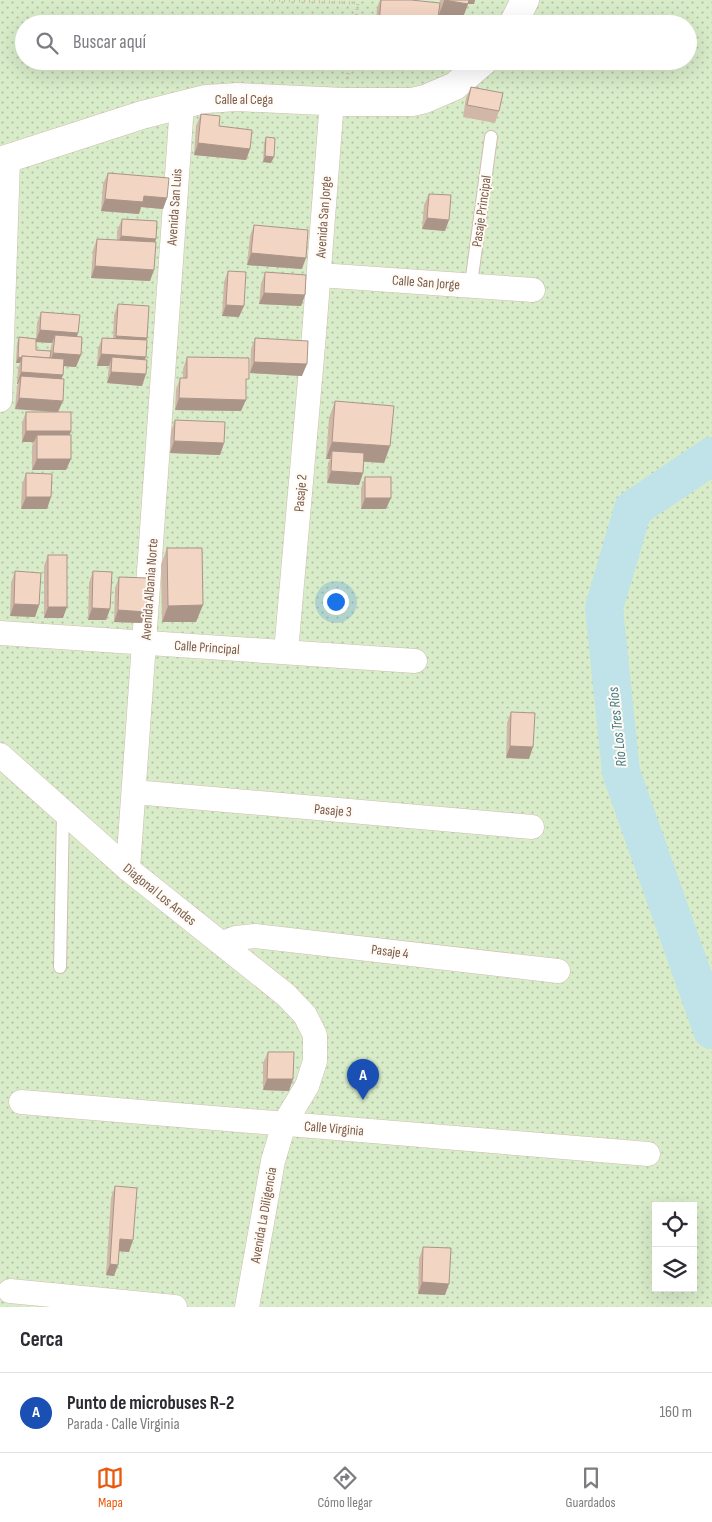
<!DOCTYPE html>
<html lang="es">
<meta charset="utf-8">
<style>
body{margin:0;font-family:"Sofia Sans Condensed",sans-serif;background:#f7f7f7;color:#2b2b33}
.controls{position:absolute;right:15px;bottom:15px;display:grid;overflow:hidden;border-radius:0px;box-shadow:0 5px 20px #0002}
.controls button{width:45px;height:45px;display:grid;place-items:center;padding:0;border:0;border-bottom:1px solid #e1e1e2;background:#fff;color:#2b2b33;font:25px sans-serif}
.you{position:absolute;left:335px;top:601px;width:18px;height:18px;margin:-12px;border:4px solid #fff;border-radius:50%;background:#1a73e8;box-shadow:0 0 0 8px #1a73e833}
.badge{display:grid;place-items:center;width:32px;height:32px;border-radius:50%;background:#ea580c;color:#fff;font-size:16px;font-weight:700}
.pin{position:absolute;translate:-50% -41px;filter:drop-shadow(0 1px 2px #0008)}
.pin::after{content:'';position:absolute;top:26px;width:18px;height:15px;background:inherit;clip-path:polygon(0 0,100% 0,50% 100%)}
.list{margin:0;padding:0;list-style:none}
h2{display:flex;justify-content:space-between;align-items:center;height:65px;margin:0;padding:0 20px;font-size:21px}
h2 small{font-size:16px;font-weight:400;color:#7c7c81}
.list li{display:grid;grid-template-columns:32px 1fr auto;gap:15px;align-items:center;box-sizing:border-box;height:80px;padding:0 20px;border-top:1px solid #e1e1e2}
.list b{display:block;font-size:19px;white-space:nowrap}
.list p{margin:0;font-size:16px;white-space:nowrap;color:#7c7c81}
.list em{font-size:16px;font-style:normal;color:#7c7c81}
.icon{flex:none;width:28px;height:28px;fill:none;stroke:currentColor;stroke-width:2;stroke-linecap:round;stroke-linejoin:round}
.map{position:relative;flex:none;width:712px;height:1307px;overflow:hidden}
.search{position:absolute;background:#fff;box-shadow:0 5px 20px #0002;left:15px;right:15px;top:15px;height:55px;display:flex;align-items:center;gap:12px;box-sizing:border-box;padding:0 18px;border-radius:28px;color:#7c7c81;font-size:19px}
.sheet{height:145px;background:#fff}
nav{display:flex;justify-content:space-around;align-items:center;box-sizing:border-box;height:70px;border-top:1px solid #e1e1e2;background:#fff;font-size:14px;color:#7c7c81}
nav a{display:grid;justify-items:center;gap:2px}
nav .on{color:#ea580c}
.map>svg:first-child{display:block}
.park{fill:url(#park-dots);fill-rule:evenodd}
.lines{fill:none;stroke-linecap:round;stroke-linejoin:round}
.river{stroke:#bfe3e8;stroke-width:38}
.service-casing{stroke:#d1beb0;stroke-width:14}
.minor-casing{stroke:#d1beb0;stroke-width:25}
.tertiary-casing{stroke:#d1beb0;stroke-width:29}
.path{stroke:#d9b8a5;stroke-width:3;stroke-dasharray:1 4;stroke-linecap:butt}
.service{stroke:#fff;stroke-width:12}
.minor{stroke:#fff;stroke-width:24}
.tertiary{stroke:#fff;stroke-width:28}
.wall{fill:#d1b7a8;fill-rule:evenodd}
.shaded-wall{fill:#aa9588}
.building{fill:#f3d5c3;stroke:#aa9588}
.labels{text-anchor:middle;stroke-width:4;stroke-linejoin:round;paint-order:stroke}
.street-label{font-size:14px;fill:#7a5c4d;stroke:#fffaf3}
.water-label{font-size:15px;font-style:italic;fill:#437c86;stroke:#fffaf3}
</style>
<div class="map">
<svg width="712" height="1307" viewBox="0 0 712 1307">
<defs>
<pattern id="park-dots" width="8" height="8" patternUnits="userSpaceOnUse" patternTransform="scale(1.25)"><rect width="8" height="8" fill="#d8ecc9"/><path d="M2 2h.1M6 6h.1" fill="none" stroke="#b4c2a5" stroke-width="1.8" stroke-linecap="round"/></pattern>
</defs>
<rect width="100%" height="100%" fill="#fdf6ec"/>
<path class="park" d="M0,0H712V1307H0ZM24,24H688V61H24ZM656,1206H693V1288H656Z"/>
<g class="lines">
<path class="river" d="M712,456L633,509L604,608L621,772L712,1030"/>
<g class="service-casing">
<g id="service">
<path d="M471,284L491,137"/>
<path d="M60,967L63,812"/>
</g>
</g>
<g class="minor-casing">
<g id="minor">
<path d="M319,275L533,290"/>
<path d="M0,400L8,160"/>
<path d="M0,633L415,661"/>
<path d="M286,652L314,334L332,101"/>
<path d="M0,755L128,869L286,995L305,1015L315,1035V1061L307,1086L284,1124L273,1161L247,1307"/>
<path d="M134,792L532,827"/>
<path d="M128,869L182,105"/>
<path d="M223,943L236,938L255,936L558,971"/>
<path d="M21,1102L648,1154"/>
<path d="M10,1291L175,1307"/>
</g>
</g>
<g class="tertiary-casing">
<g id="tertiary">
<path d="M513,24L525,0"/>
<path d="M0,161L142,115L205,99L237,97L344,102H412L425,99L455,86L484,61"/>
</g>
</g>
<g class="path">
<path d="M269,0L358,3L355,24"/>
<path d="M347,79L350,61"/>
</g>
<use href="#service" class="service"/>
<use href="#minor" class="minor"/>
<use href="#tertiary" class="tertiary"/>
</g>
<g class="wall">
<path d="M380,0H420L417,1L439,6L440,0H475L474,4H468L462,20L438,17L437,24H376L377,8Z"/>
<path d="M471,87L499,111L495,123L463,117L466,98Z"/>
<path d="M201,114L250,149L246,160L194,155L196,126Z"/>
<path d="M266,137L271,163L263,162L264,143Z"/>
<path d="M108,173L167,198L163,209L141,207L139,214L101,211L103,184Z"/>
<path d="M429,194L445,231L422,229L424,205Z"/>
<path d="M122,219L156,239L155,242L150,281L91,278L93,250L97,239L117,240V231Z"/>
<path d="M254,225L302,269L247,265L250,236Z"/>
<path d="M228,271L239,317L222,316L224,282Z"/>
<path d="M265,272L305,295L301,306L259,304L261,284Z"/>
<path d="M118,304L146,340L142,386L107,383L109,366H97L98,349L102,338H113L114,315Z"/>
<path d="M41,312L78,333L77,337L76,367L63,366V375L61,379L58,412L71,431L69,435L66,470H32V446L34,442H22V423L26,412H51L15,409L17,387L18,384H17L18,368L20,363H16L17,343L19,337L36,339L37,323ZM36,342L52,343L50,351L36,350Z"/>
<path d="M255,338L302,376L250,373L251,349Z"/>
<path d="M187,357L246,387L241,411L175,410L176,390L180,378H183V369Z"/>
<path d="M335,401L390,446L384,463L364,462L363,473L359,485L327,483L328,463L330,459H326L329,418Z"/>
<path d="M175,420L224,443L220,455L170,453L171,431Z"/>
<path d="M26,473L47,509H21L22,485Z"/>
<path d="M365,477L386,509H361V488Z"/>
<path d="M167,548L196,622H162L161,565Z"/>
<path d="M48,555L63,618H44V566Z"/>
<path d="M15,571L39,605L35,617L10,616L11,583Z"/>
<path d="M93,571L110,609L106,620H88L89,583Z"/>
<path d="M119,577L142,623L114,622L115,588Z"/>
<path d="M511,712L529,759L506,758L507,723Z"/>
<path d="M268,1052L289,1091L263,1090V1063Z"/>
<path d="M115,1186L129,1252L119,1251L114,1276L106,1275L111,1198Z"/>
<path d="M423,1247L445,1295L418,1294L419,1259Z"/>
</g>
<g class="shaded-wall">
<path d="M475,0L474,4H468L462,20L438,17L444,1Z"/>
<path d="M198,143L250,149L246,160L194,155Z"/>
<path d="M265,156L274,157L271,163L263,162Z"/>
<path d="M144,196L167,198L163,209L141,207L139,214L101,211L105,199Z"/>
<path d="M427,218L449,220L445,231L422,229Z"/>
<path d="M121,236L156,239L152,250L116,248Z"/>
<path d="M251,253L306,258L302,269L247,265Z"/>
<path d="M95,266L154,270L150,281L91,278Z"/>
<path d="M264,293L305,295L301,306L259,304Z"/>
<path d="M226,305L244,306L239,317L222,316Z"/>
<path d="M40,330L78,333L74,344L55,335L52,343L35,342Z"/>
<path d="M116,336L147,338L142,350L112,348Z"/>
<path d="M53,353L81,355L76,367L49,365Z"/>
<path d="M101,354L146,357L141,368L112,357L109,366H97Z"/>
<path d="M18,357L22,358L20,363H16Z"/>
<path d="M254,362L307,364L302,376L250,373Z"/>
<path d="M21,372L63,375L58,387L21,376L18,384H17Z"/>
<path d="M111,372L146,374L142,386L107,383Z"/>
<path d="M19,398L63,401L58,412L15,409Z"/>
<path d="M179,398L246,400L241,411L175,410Z"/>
<path d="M26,431H71L67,442L37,435L34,442H22Z"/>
<path d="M174,441L224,443L220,455L170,453Z"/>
<path d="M332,442L390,446L384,463L332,459V451L330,459H326Z"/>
<path d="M37,459H71L66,470H32Z"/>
<path d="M331,471L363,473L359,485L327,483Z"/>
<path d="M26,497H51L47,509H21Z"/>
<path d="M365,498H391L386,509H361Z"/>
<path d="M14,604L39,605L35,617L10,616Z"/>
<path d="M203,605L196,622H162L168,606Z"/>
<path d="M48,607H67L63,618H44Z"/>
<path d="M92,608L110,609L106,620H88Z"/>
<path d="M118,610L146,612L142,623L114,622Z"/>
<path d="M510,746L533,747L529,759L506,758Z"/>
<path d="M267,1079H293L289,1091L263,1090Z"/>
<path d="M120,1239L133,1240L129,1252L116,1251Z"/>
<path d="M110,1264L118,1265L114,1276L106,1275Z"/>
<path d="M422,1282L449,1284L445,1295L418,1294Z"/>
</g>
<g class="building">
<path d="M381,0H411L440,3L437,24H379Z"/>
<path d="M444,0H469L468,4Z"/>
<path d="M471,87L503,93L499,111L467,105Z"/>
<path d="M201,114L220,116L219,126L252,130L250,149L198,143Z"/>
<path d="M266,137L275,138L274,157L265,156Z"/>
<path d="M108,173L169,178L167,198L144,196L143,202L105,199Z"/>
<path d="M429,194L451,195L449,220L427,218Z"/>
<path d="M122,219L157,221L156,239L121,236Z"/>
<path d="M254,225L308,230L306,258L251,253Z"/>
<path d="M97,239L156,242L154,270L95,266Z"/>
<path d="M228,271L246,272L244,306L226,305Z"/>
<path d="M265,272L306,275L305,295L264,293Z"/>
<path d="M118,304L149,306L147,338L116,336Z"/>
<path d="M41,312L80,315L78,333L40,330Z"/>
<path d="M55,335L82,337L81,355L53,353Z"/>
<path d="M19,337L36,339V350L51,351L50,358L22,356V358L18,357Z"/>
<path d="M102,338L147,340L146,357L101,354Z"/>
<path d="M255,338L308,341L307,364L254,362Z"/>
<path d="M22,356L64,359L63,375L21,372Z"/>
<path d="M112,357L147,360L146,374L111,372Z"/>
<path d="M187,357L249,358V379H246V400L179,398L180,378H187Z"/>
<path d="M21,376L64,379L63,401L19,398Z"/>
<path d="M335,401L394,406L390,446L332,442Z"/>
<rect x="26" y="412" width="45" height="19"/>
<path d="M175,420L225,422L224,443L174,441Z"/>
<rect x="37" y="435" width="34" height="24"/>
<path d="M332,451L364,453L363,473L331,471Z"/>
<path d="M26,473L52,474L51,497H26Z"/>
<rect x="365" y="477" width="26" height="21"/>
<path d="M167,548H202L203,605L168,606Z"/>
<rect x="48" y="555" width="19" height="52"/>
<path d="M15,571L41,573L39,605L14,604Z"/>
<path d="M93,571L112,572L110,609L92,608Z"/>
<path d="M119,577L148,578L146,612L118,610Z"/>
<path d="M511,712L535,713L533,747L510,746Z"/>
<path d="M268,1052H294L293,1079H267Z"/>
<path d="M115,1186L137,1188L133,1240L120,1239L118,1265L110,1264Z"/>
<path d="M423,1247L451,1248L449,1284L422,1282Z"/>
</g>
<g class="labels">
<g class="street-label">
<text x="244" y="104">Calle al Cega</text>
<text transform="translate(174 207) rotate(-86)" y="5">Avenida San Luis</text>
<text transform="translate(481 211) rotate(-82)" y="5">Pasaje Principal</text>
<text transform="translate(323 217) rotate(-86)" y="5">Avenida San Jorge</text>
<text transform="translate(426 282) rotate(4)" y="5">Calle San Jorge</text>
<text transform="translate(300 493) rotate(-85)" y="5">Pasaje 2</text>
<text transform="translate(149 589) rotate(-86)" y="5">Avenida Albania Norte</text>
<text transform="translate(207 647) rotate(4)" y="5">Calle Principal</text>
<text transform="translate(333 810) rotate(5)" y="5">Pasaje 3</text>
<text transform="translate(160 894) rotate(39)" y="5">Diagonal Los Andes</text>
<text transform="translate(390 951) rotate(7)" y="5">Pasaje 4</text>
<text transform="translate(334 1128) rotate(5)" y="5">Calle Virginia</text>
<text transform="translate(263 1215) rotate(-80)" y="5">Avenida La Diligencia</text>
</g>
<g class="water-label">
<text transform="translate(617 727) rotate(-96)" y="5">Río Los Tres Ríos</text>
</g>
</g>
</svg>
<div class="controls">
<button><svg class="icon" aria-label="locate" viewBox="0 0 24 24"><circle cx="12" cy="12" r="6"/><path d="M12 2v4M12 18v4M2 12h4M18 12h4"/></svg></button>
<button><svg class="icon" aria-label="layers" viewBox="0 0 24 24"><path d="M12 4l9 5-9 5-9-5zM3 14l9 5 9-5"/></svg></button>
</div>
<div class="you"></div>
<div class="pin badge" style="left:363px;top:1100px;background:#1a4fb4">A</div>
<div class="search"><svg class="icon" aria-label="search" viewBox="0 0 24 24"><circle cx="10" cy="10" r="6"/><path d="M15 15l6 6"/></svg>Buscar aquí</div>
</div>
<section class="sheet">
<h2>Cerca<small></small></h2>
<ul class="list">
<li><span class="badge" style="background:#1a4fb4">A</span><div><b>Punto de microbuses R-2</b><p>Parada · Calle Virginia</p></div><em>160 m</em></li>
</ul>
</section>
<nav>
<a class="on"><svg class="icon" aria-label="map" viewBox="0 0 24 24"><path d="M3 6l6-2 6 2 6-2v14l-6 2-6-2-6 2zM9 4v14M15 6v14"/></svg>Mapa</a>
<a><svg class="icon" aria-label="directions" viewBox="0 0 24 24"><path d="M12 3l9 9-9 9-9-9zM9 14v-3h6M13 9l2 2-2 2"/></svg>Cómo llegar</a>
<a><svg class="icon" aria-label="saved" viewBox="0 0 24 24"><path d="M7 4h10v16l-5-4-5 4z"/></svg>Guardados</a>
</nav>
